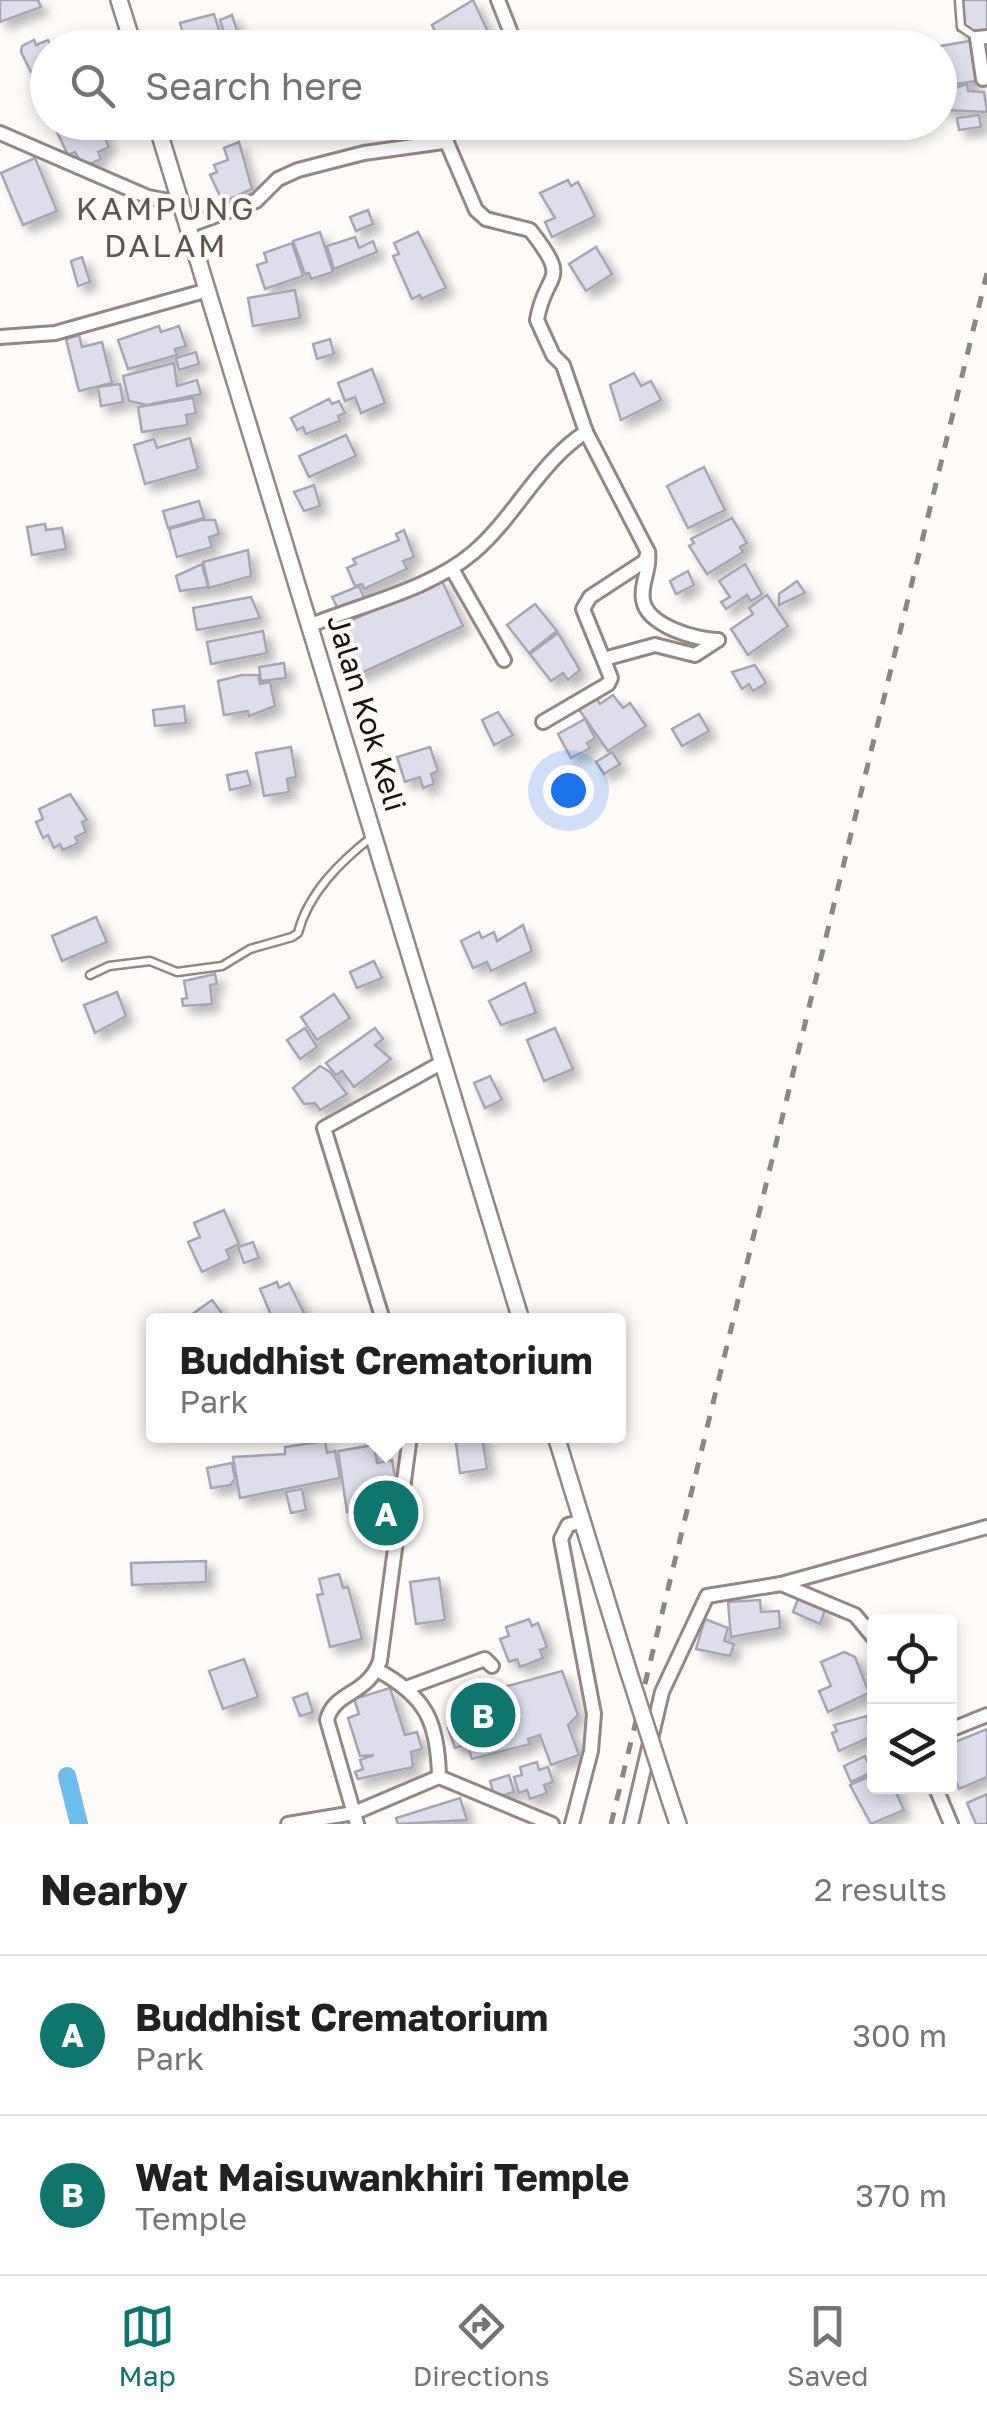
<!DOCTYPE html>
<style>
body{margin:0;font-family:"Golos Text",sans-serif;background:#f6f6f6;color:#202124}
.controls{position:absolute;right:30px;bottom:30px;display:grid;overflow:hidden;border-radius:10px;box-shadow:0 5px 15px #0003}
.controls button{width:90px;height:90px;display:grid;place-items:center;padding:0;border:0;border-bottom:2px solid #e0e0e0;background:#fff;color:#202124;font:50px sans-serif}
.you{position:absolute;left:568px;top:790px;width:35px;height:35px;margin:-25px;border:8px solid #fff;border-radius:50%;background:#1a73e8;box-shadow:0 0 0 15px #1a73e833}
.badge{display:grid;place-items:center;width:65px;height:65px;border-radius:50%;background:#0f766e;color:#fff;font-size:32px;font-weight:700}
.pin{position:absolute;translate:-50% -50%;border:5px solid #fff;box-shadow:0 2px 10px #0006}
.popup{position:absolute;left:146px;top:1313px;width:480px;height:130px;box-sizing:border-box;display:grid;place-content:center;border-radius:10px;background:#fff;filter:drop-shadow(0 2px 8px #0005);font-size:32px;white-space:nowrap;color:#757577}
.popup b{font-size:38px;color:#202124}
.popup::after{content:'';position:absolute;left:50%;top:100%;margin-left:-20px;border:20px solid transparent;border-top-color:#fff}
.list{margin:0;padding:0;list-style:none}
h2{display:flex;justify-content:space-between;align-items:center;height:130px;margin:0;padding:0 40px;font-size:42px}
h2 small{font-size:32px;font-weight:400;color:#757577}
.list li{display:grid;grid-template-columns:65px 1fr auto;gap:30px;align-items:center;box-sizing:border-box;height:160px;padding:0 40px;border-top:2px solid #e0e0e0}
.list b{display:block;font-size:38px;white-space:nowrap}
.list p{margin:0;font-size:32px;white-space:nowrap;color:#757577}
.list em{font-size:32px;font-style:normal;color:#757577}
.icon{flex:none;width:55px;height:55px;fill:none;stroke:currentColor;stroke-width:2;stroke-linecap:round;stroke-linejoin:round}
.map{position:relative;flex:none;width:987px;height:1824px;overflow:hidden}
.search{position:absolute;background:#fff;box-shadow:0 5px 15px #0003;left:30px;right:30px;top:30px;height:110px;display:flex;align-items:center;gap:25px;box-sizing:border-box;padding:0 35px;border-radius:55px;color:#757577;font-size:38px}
.sheet{height:450px;background:#fff}
nav{display:flex;justify-content:space-around;align-items:center;box-sizing:border-box;height:140px;border-top:2px solid #e0e0e0;background:#fff;font-size:28px;color:#757577}
nav a{display:grid;justify-items:center;gap:5px}
nav .on{color:#0f766e}
.map>svg:first-child{display:block}
.lines{fill:none;stroke-linecap:round;stroke-linejoin:round}
.canal{stroke:#6cbced;stroke-width:18}
.building{fill:#ddddeb;stroke:#a6a6b4;stroke-width:2.5;filter:url(#shadow)}
.service-casing{stroke:#958781;stroke-width:11}
.minor-casing{stroke:#958781;stroke-width:18}
.tertiary-casing{stroke:#958781;stroke-width:20}
.service{stroke:#fff;stroke-width:6}
.minor{stroke:#fff;stroke-width:12}
.tertiary{stroke:#fff;stroke-width:15}
.rail{stroke:#8b8785;stroke-width:5;stroke-dasharray:12 12;stroke-linecap:butt}
.tertiary-bridge-casing{stroke:#958781;stroke-width:20;stroke-linecap:butt}
.tertiary-bridge{stroke:#fff;stroke-width:15}
.labels{text-anchor:middle;stroke-width:8;stroke-linejoin:round;paint-order:stroke}
.street-label{font-size:30px;fill:#191412;stroke:#fefbf9}
.neighbourhood-label{font-size:32px;letter-spacing:2.5px;fill:#61554f;stroke:#fefbf9}
</style>
<div class="map">
<svg width="987" height="1824" viewBox="0 0 987 1824">
<defs>
<filter id="shadow"><feDropShadow dx="7" dy="7" stdDeviation="5" flood-color="#0004"/></filter>
</defs>
<rect width="100%" height="100%" fill="#fefbf9"/>
<g class="lines">
<path class="canal" d="M67,1776L79,1824"/>
</g>
<g class="building">
<path d="M0,0H38L41,7L0,22Z"/>
<path d="M473,0L488,32L484,38L466,41L462,34L441,44L432,25Z"/>
<path d="M960,0H987V35L958,31Z"/>
<path d="M214,14L222,40L193,48H168L166,38L183,34L180,23Z"/>
<path d="M232,15L241,43L229,47L220,20Z"/>
<path d="M34,40L36,45L48,40L52,48H48V69L33,76L21,52L22,46Z"/>
<path d="M970,41L976,81L941,86L940,96V48H928Z"/>
<path d="M967,84L968,91L984,92L987,112L946,110L943,92Z"/>
<path d="M979,115L981,127L959,130L957,118Z"/>
<path d="M71,122H97L109,147L98,152L101,159L84,167L75,152L68,155L56,130Z"/>
<path d="M239,142L252,189L223,202L210,175L217,172L214,165L228,160L224,148Z"/>
<path d="M35,158L57,211L23,225L1,173Z"/>
<path d="M568,180L571,186L578,182L595,216L552,237L545,222L555,218L540,193Z"/>
<path d="M368,210L373,224L356,231L350,217Z"/>
<path d="M320,232L333,272L311,279L309,273L305,274L293,241Z"/>
<path d="M418,232L446,288L421,299L420,295L412,299L393,256L399,254L394,243Z"/>
<path d="M355,237L359,248L373,241L377,252L334,269L327,246Z"/>
<path d="M292,243L303,276L265,289L257,265L267,262L264,253Z"/>
<path d="M596,247L612,274L586,291L569,264Z"/>
<path d="M82,257L90,282L78,286L71,261Z"/>
<path d="M295,290L300,318L253,326L248,298Z"/>
<path d="M159,326L161,332L179,326L186,346L175,349L177,355L128,369L118,340Z"/>
<path d="M79,335L82,347L102,342L112,383L79,391L66,339Z"/>
<path d="M330,339L334,354L317,359L313,344Z"/>
<path d="M196,352L199,364L179,370L176,358Z"/>
<path d="M174,363L177,386L197,380L201,394L147,405L129,401L123,376Z"/>
<path d="M372,369L385,403L361,413L355,397L345,401L338,383Z"/>
<path d="M634,373L641,386L651,381L661,400L621,420L610,385Z"/>
<path d="M120,384L123,402L101,406L98,387Z"/>
<path d="M193,398L196,413L186,415L188,425L142,432L138,407Z"/>
<path d="M329,399L332,404L339,401L345,413L338,416L340,421L306,434L303,427L297,430L291,418Z"/>
<path d="M346,435L356,456L309,477L299,456Z"/>
<path d="M190,438L198,469L145,484L134,445L154,439L157,448Z"/>
<path d="M704,467L725,510L688,528L667,486Z"/>
<path d="M314,485L320,506L304,511L294,492Z"/>
<path d="M199,501L204,518L168,528L163,511Z"/>
<path d="M732,518L747,543L740,547L743,552L707,574L689,546L694,543L691,539Z"/>
<path d="M202,520H215L219,534L209,537L212,547L177,557L169,529Z"/>
<path d="M45,524L46,530L62,528L66,549L32,555L27,527Z"/>
<path d="M404,530L414,557L403,561L407,569L364,589L362,584L355,586L347,568L356,564L353,559L399,540L396,534Z"/>
<path d="M248,550L251,576L209,588L203,562Z"/>
<path d="M202,564L208,587L180,591L176,576Z"/>
<path d="M745,564L762,594L751,601L747,595L726,609L721,602L730,597L719,581Z"/>
<path d="M688,571L694,585L676,594L670,581Z"/>
<path d="M441,579L463,626L357,675L335,628Z"/>
<path d="M797,581L805,593L779,605V594Z"/>
<path d="M359,586L364,598L338,609L332,597Z"/>
<path d="M767,595L788,626L748,655L731,629L753,614L749,608Z"/>
<path d="M251,597L260,618L197,630L193,608Z"/>
<path d="M535,604L557,631L529,653L507,625Z"/>
<path d="M263,631L267,653L211,664L207,642Z"/>
<path d="M558,633L580,670L568,680L563,673L551,681L530,654Z"/>
<path d="M284,663L286,678L261,681L259,667Z"/>
<path d="M755,665L766,683L753,691L749,684L742,689L732,672Z"/>
<path d="M242,675H258L260,684L270,682L275,706L249,716L248,711L224,715L218,681Z"/>
<path d="M613,695L623,708L630,703L646,726L608,751L578,708L595,696L600,704Z"/>
<path d="M184,706L186,723L155,726L153,710Z"/>
<path d="M498,712L513,735L494,745L482,720Z"/>
<path d="M699,714L709,731L682,746L672,729Z"/>
<path d="M585,719L595,738L587,743L590,748L571,758L558,734Z"/>
<path d="M291,747L296,777L287,779L289,792L264,796L256,753Z"/>
<path d="M430,747L438,771L431,774L434,784L423,788L420,777L405,782L397,757Z"/>
<path d="M612,752L620,764L604,774L596,762Z"/>
<path d="M247,771L251,785L230,790L227,775Z"/>
<path d="M70,794L87,820L82,822L86,832L75,837L78,843L63,850L60,844L54,848L48,835L43,838L36,822L43,819L39,809Z"/>
<path d="M96,917L107,942L62,961L52,936Z"/>
<path d="M523,925L532,951L491,971L487,962L473,968L461,941L479,932L482,938L494,932L497,941Z"/>
<path d="M374,961L382,978L357,988L350,972Z"/>
<path d="M215,974L217,984L210,985L212,1004L183,1006L182,999L187,998L184,981Z"/>
<path d="M525,983L536,1013L501,1025L489,1001Z"/>
<path d="M117,992L126,1016L95,1033L84,1005Z"/>
<path d="M334,994L350,1018L317,1040L301,1017Z"/>
<path d="M305,1028L317,1047L300,1059L287,1040Z"/>
<path d="M375,1028L383,1039L375,1045L391,1059L354,1087L342,1071L336,1075L326,1063Z"/>
<path d="M555,1028L573,1069L544,1081L527,1040Z"/>
<path d="M320,1066L330,1072L347,1094L320,1110L315,1103L304,1104L293,1088Z"/>
<path d="M490,1076L502,1100L485,1108L474,1083Z"/>
<path d="M224,1210L239,1244L226,1250L230,1259L202,1272L188,1242L200,1237L194,1223Z"/>
<path d="M253,1242L259,1258L244,1263L238,1247Z"/>
<path d="M277,1282L279,1288L289,1283L307,1319L273,1320L260,1289Z"/>
<path d="M212,1300L227,1320H184Z"/>
<path d="M455,1436H482L487,1469L460,1473Z"/>
<path d="M325,1441L327,1453L335,1451L340,1478L240,1498L233,1457L285,1454V1447Z"/>
<path d="M374,1445L377,1463L392,1460L396,1484L381,1486L384,1506L347,1512L338,1451Z"/>
<path d="M232,1463L235,1479L230,1485L211,1488L207,1468Z"/>
<path d="M302,1489L306,1510L291,1513L286,1492Z"/>
<path d="M206,1561V1582L132,1585L131,1563Z"/>
<path d="M339,1574L343,1588L348,1587L362,1639L330,1647L317,1595L323,1594L319,1579Z"/>
<path d="M439,1578L445,1620L416,1624L410,1582Z"/>
<path d="M798,1599L825,1610L820,1624L793,1612Z"/>
<path d="M760,1600L761,1612L779,1611L780,1628L731,1637L728,1602Z"/>
<path d="M529,1619L532,1626L538,1623L547,1647L540,1650L543,1658L520,1667L517,1659L509,1662L500,1639L509,1636L506,1627Z"/>
<path d="M705,1619L728,1628L724,1641L734,1644L730,1656L696,1649Z"/>
<path d="M844,1652L855,1657L869,1693L828,1712L819,1691L831,1686L821,1662Z"/>
<path d="M244,1659L258,1697L223,1709L209,1671Z"/>
<path d="M562,1671L578,1715L568,1725L579,1755L551,1765L540,1735L528,1739L530,1744L472,1759L467,1744L455,1748L448,1728L460,1724L455,1709L495,1695L493,1690Z"/>
<path d="M390,1688L405,1735L417,1732L422,1749L411,1752L413,1767L358,1779L355,1772L363,1769L360,1760L374,1755L360,1756L348,1718L359,1714L354,1699Z"/>
<path d="M307,1693L313,1712L300,1716L293,1698Z"/>
<path d="M867,1716L870,1737L839,1751L832,1733L837,1731L834,1725Z"/>
<path d="M987,1729V1777L959,1789L950,1767L956,1759L950,1744Z"/>
<path d="M865,1756L872,1772L851,1782L844,1766Z"/>
<path d="M537,1762L539,1770L548,1767L553,1782L544,1785L547,1793L530,1799L527,1790L519,1793L514,1777L522,1775L520,1767Z"/>
<path d="M874,1774V1786H893L904,1810L871,1824L850,1785Z"/>
<path d="M509,1775L514,1792L495,1798L490,1781Z"/>
<path d="M987,1794V1824H976L967,1803Z"/>
<path d="M460,1798L467,1820L398,1824L396,1818Z"/>
</g>
<g class="lines">
<g class="service-casing">
<g id="service">
<path d="M959,0L961,27L976,37"/>
<path d="M90,975L109,966L150,961L177,972L222,966L250,949L292,937L298,933C308,893 341,861 373,836"/>
</g>
</g>
<g class="minor-casing">
<g id="minor">
<path d="M493,48L511,33L498,0"/>
<path d="M983,79L977,38L987,37"/>
<path d="M438,122L476,210L486,219L530,230C573,284 545,270 537,320L553,355L563,365L586,432L648,552C651,570 640,583 643,600C647,626 697,640 718,640"/>
<path d="M0,133L148,197L180,203"/>
<path d="M187,226L256,201L278,179L298,170L364,153L443,142"/>
<path d="M0,337L55,333L208,290"/>
<path d="M452,569L504,660"/>
<path d="M311,625C363,604 431,589 474,552C515,517 540,461 586,432"/>
<path d="M604,659L655,645L695,655L718,640"/>
<path d="M543,722L608,684L611,678L583,609L590,597L645,561L648,552"/>
<path d="M383,1320L324,1128L443,1062"/>
<path d="M781,1584L855,1615L874,1638"/>
<path d="M377,1670C426,1696 438,1722 439,1777L552,1824"/>
<path d="M409,1687L485,1659L492,1666"/>
<path d="M950,1730L987,1715"/>
<path d="M935,1786L951,1824"/>
<path d="M288,1824L354,1813L439,1777"/>
<path d="M357,1824L327,1720C334,1691 367,1696 380,1661L410,1436"/>
<path d="M572,1824L591,1751L594,1714L561,1539L568,1525L583,1521"/>
<path d="M631,1824L662,1692L707,1596L781,1584L987,1527"/>
</g>
</g>
<g class="tertiary-casing">
<g id="tertiary">
<path d="M119,0L134,48"/>
<path d="M156,122L521,1320"/>
<path d="M556,1436L628,1670"/>
<path d="M665,1785L678,1824"/>
</g>
</g>
<use href="#service" class="service"/>
<use href="#minor" class="minor"/>
<use href="#tertiary" class="tertiary"/>
<path class="rail" d="M611,1824L987,273"/>
<g class="tertiary-bridge-casing">
<path id="tertiary-bridge" d="M628,1670L665,1785"/>
</g>
<use href="#tertiary-bridge" class="tertiary-bridge"/>
</g>
<g class="labels">
<g class="street-label">
<text transform="translate(366 713) rotate(73)" y="10">Jalan Kok Keli</text>
</g>
<g class="neighbourhood-label">
<text x="166" y="220">KAMPUNG<tspan x="166" dy="37">DALAM</tspan></text>
</g>
</g>
</svg>
<div class="controls">
<button><svg class="icon" aria-label="locate" viewBox="0 0 24 24"><circle cx="12" cy="12" r="6"/><path d="M12 2v4M12 18v4M2 12h4M18 12h4"/></svg></button>
<button><svg class="icon" aria-label="layers" viewBox="0 0 24 24"><path d="M12 4l9 5-9 5-9-5zM3 14l9 5 9-5"/></svg></button>
</div>
<div class="you"></div>
<div class="pin badge" style="left:386px;top:1513px">A</div>
<div class="popup"><b>Buddhist Crematorium</b>Park</div>
<div class="pin badge" style="left:483px;top:1715px">B</div>
<div class="search"><svg class="icon" aria-label="search" viewBox="0 0 24 24"><circle cx="10" cy="10" r="6"/><path d="M15 15l6 6"/></svg>Search here</div>
</div>
<section class="sheet">
<h2>Nearby<small>2 results</small></h2>
<ul class="list">
<li><span class="badge">A</span><div><b>Buddhist Crematorium</b><p>Park</p></div><em>300 m</em></li>
<li><span class="badge">B</span><div><b>Wat Maisuwankhiri Temple</b><p>Temple</p></div><em>370 m</em></li>
</ul>
</section>
<nav>
<a class="on"><svg class="icon" aria-label="map" viewBox="0 0 24 24"><path d="M3 6l6-2 6 2 6-2v14l-6 2-6-2-6 2zM9 4v14M15 6v14"/></svg>Map</a>
<a><svg class="icon" aria-label="directions" viewBox="0 0 24 24"><path d="M12 3l9 9-9 9-9-9zM9 14v-3h6M13 9l2 2-2 2"/></svg>Directions</a>
<a><svg class="icon" aria-label="saved" viewBox="0 0 24 24"><path d="M7 4h10v16l-5-4-5 4z"/></svg>Saved</a>
</nav>
